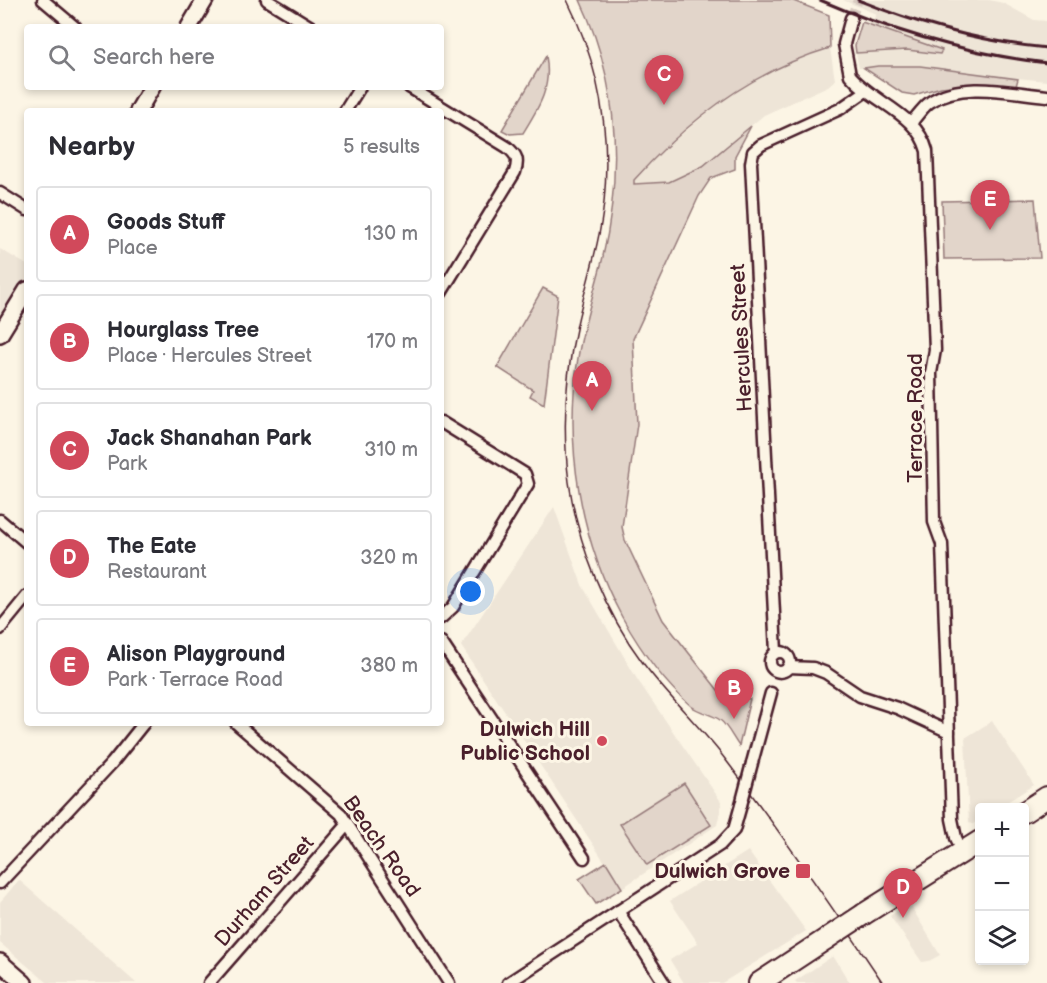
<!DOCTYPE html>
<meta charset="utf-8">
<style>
body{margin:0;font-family:"Balsamiq Sans",sans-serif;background:#f2f2f3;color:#2b2b33}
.controls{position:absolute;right:18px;bottom:18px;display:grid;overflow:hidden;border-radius:6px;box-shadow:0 3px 9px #0003}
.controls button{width:54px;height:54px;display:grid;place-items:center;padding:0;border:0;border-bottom:2px solid #e1e1e2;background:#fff;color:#2b2b33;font:30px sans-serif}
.you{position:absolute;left:471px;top:592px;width:21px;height:21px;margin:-15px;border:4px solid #fff;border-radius:50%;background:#1a73e8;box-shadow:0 0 0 9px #1a73e833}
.badge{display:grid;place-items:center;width:39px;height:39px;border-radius:50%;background:#d1495b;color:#fff;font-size:20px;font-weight:700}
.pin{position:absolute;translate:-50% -50px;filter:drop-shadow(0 2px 3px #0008)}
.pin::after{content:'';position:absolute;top:32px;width:21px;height:18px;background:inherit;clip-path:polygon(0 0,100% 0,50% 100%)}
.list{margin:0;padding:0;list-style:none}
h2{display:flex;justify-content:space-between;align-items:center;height:78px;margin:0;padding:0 24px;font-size:26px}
h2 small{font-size:20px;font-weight:400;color:#7c7c81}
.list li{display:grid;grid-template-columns:39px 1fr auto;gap:18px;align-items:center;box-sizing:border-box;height:96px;margin:0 12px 12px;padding:0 12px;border:2px solid #e1e1e2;border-radius:6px}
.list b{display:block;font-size:22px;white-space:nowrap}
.list p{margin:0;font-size:20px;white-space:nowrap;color:#7c7c81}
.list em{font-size:20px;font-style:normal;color:#7c7c81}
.icon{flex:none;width:33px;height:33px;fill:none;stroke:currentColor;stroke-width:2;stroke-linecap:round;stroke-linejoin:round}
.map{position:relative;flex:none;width:1047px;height:983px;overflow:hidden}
.search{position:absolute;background:#fff;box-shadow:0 3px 9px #0003;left:24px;top:24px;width:420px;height:66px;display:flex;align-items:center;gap:15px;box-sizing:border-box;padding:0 21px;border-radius:6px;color:#7c7c81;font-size:22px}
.panel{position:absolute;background:#fff;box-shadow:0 3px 9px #0003;left:24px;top:108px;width:420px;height:618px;border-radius:6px}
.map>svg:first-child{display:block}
.built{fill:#eee5d7}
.green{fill:#e2d5ca;stroke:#967a7a;stroke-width:1.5}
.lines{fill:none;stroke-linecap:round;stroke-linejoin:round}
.street-tunnel{stroke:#d8cac0;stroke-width:10;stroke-dasharray:10 5;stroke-linecap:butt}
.street-casing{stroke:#4a1f2b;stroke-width:15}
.secondary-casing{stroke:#4a1f2b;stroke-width:20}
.highway-casing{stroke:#4a1f2b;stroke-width:24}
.street{stroke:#fcf5e5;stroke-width:10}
.secondary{stroke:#fcf5e5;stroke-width:15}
.highway{stroke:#fcf5e5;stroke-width:20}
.tram{stroke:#4a1f2b;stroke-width:1.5}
.rail{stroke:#4a1f2b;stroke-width:3}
.street-bridge-casing{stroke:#4a1f2b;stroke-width:15;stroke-linecap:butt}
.highway-bridge-casing{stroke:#4a1f2b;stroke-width:24;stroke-linecap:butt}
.street-bridge{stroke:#fcf5e5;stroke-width:10}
.highway-bridge{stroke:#fcf5e5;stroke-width:20}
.poi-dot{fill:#d1495b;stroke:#fcf5e5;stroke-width:2}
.labels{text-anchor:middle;stroke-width:6;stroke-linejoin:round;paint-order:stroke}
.street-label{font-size:21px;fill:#4a1f2b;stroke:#fcf5e5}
.poi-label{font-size:21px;font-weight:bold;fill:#4a1f2b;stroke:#fcf5e5;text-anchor:end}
</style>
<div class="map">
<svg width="1047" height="983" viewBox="0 0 1047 983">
<rect width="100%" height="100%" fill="#fcf5e5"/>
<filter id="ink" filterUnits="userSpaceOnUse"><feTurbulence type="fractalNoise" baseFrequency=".0167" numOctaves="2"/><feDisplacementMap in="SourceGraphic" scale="12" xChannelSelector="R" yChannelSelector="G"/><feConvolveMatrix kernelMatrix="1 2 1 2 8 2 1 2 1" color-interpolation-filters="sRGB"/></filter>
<g filter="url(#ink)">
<g class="built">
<path d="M843,0H989L1003,3L1034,20L1047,21V81L953,72L920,66L859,68L856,53L907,50L940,54L942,50L870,27L876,14Z"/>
<path d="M830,48L835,80L828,86L764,115L703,166L669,182L634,184V180L664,149L733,92L775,68Z"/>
<path d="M0,249L27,265V284L0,324Z"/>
<path d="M554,507L582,585L637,679L722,803L717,825L622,888L461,646Z"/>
<path d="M992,721L1034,785L999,807L980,808L979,820L973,824L969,823L965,738Z"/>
<path d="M748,851L806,931L722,983H684L670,960L698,943L670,901Z"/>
<path d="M19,880L136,983H48L0,943V902Z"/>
<path d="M909,903L940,955L929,961L922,962L890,916Z"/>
<path d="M833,956L850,983H797L795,981Z"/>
</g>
<g class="green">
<path d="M580,0H791L829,15L830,48C752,71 688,120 634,180V184L669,182L703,166L751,126L735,156V169L711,178L699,196L633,339L637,424L622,527L625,540L663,620L718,690L750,699L739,746C733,738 727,725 720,720C712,714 700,713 691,706C663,682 640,649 622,617C580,539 564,445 578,358C583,325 594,293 602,261C623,171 620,84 580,0Z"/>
<path d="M862,22L942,50L940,54L907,50L856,53L855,45Z"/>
<path d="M546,56C552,88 539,107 523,133L510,134L502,130Z"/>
<path d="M878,66H920L1018,79L1016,86L972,84L941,87L914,95L902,93L864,68Z"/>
<path d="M1035,199L1040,258L944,259L942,201Z"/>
<path d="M543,288L558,296L544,404L530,396L533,390L497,367Z"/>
<path d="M684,783L711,825L647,865L620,824Z"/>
<path d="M606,862L622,888L596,904L579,879Z"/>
</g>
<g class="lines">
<path class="street-tunnel" d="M851,18L858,0"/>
<g class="street-casing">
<g id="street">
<path d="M43,0L75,27"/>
<path d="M267,0L311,27"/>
<path d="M851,18L844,44L850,75C873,103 917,113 927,151L935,350L931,373L934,522L942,544L952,819L956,838L963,852"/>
<path d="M409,87L507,147C517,155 519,160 515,172L441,293"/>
<path d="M345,111L360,87"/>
<path d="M911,123C917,116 923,107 930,102C963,80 1011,93 1047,96"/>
<path d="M0,193L27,210"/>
<path d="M441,422L525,474L528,484L453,607L441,618"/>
<path d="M0,520L27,543"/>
<path d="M0,629L27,596"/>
<path d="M441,642L584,858"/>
<circle cx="780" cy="662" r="10"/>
<path d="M776,652L751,163L753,152L761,145L840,109L866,91"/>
<path d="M788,667L813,668L826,673L860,696L897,708L949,732"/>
<path d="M236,723L341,814L449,983"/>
<path d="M752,763L771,693"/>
<path d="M0,883L112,763L144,723"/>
<path d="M618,911L664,983"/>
<path d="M209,983L348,824"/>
<path d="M508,983L720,845L734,830L741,805"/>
</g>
</g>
<g class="secondary-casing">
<g id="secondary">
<path d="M189,27L205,0"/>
<path d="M138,111L152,87"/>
<path d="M0,334L27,290"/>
<path d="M0,962L24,983"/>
</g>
</g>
<g class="highway-casing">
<g id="highway">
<path d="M1024,812L1047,797"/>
<path d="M864,914L980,841"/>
<path d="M759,983L826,939"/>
</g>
</g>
<use href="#street" class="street"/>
<use href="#secondary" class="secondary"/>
<use href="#highway" class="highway"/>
<path class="tram" d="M567,0C599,64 611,131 604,202C600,243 586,284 577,324C565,377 562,429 569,482C578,546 605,612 643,663C668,697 700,726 725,759C781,832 832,907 883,983"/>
<g class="rail">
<path d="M820,0C894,32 967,54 1047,63"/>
<path d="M858,0C920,25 980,42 1047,48"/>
</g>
<g class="street-bridge-casing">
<path id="street-bridge" d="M741,805L752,763"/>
</g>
<g class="highway-bridge-casing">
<path id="highway-bridge" d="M826,939L864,914"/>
</g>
<use href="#street-bridge" class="street-bridge"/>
<use href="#highway-bridge" class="highway-bridge"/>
</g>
</g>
<g class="poi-dot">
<circle cx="602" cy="741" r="6"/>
<rect x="795" y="863" width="16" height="16" rx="3"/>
</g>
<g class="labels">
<g class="street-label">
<text transform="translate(741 338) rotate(-93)" y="7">Hercules Street</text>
<text transform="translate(915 418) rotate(-90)" y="7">Terrace Road</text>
<text transform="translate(382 846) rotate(55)" y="7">Beach Road</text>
<text transform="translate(264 891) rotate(-49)" y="7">Durham Street</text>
</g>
<g class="poi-label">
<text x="590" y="736">Dulwich Hill<tspan x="590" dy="24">Public School</tspan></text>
<text x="790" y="878">Dulwich Grove</text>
</g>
</g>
</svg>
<div class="controls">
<button>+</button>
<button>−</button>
<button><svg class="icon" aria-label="layers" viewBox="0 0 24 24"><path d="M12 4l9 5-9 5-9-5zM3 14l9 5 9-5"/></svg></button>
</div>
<div class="you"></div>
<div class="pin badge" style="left:592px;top:411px">A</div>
<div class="pin badge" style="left:734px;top:719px">B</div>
<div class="pin badge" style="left:664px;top:105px">C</div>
<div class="pin badge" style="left:903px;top:918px">D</div>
<div class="pin badge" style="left:990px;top:230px">E</div>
<div class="search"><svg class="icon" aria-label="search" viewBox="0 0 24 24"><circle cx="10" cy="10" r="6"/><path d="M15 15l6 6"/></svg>Search here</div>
<section class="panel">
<h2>Nearby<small>5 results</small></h2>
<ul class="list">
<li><span class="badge">A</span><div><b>Goods Stuff</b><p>Place</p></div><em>130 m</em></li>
<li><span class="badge">B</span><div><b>Hourglass Tree</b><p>Place · Hercules Street</p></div><em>170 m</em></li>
<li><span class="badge">C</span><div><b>Jack Shanahan Park</b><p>Park</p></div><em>310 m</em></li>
<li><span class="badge">D</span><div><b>The Eate</b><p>Restaurant</p></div><em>320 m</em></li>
<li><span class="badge">E</span><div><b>Alison Playground</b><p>Park · Terrace Road</p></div><em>380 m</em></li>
</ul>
</section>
</div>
